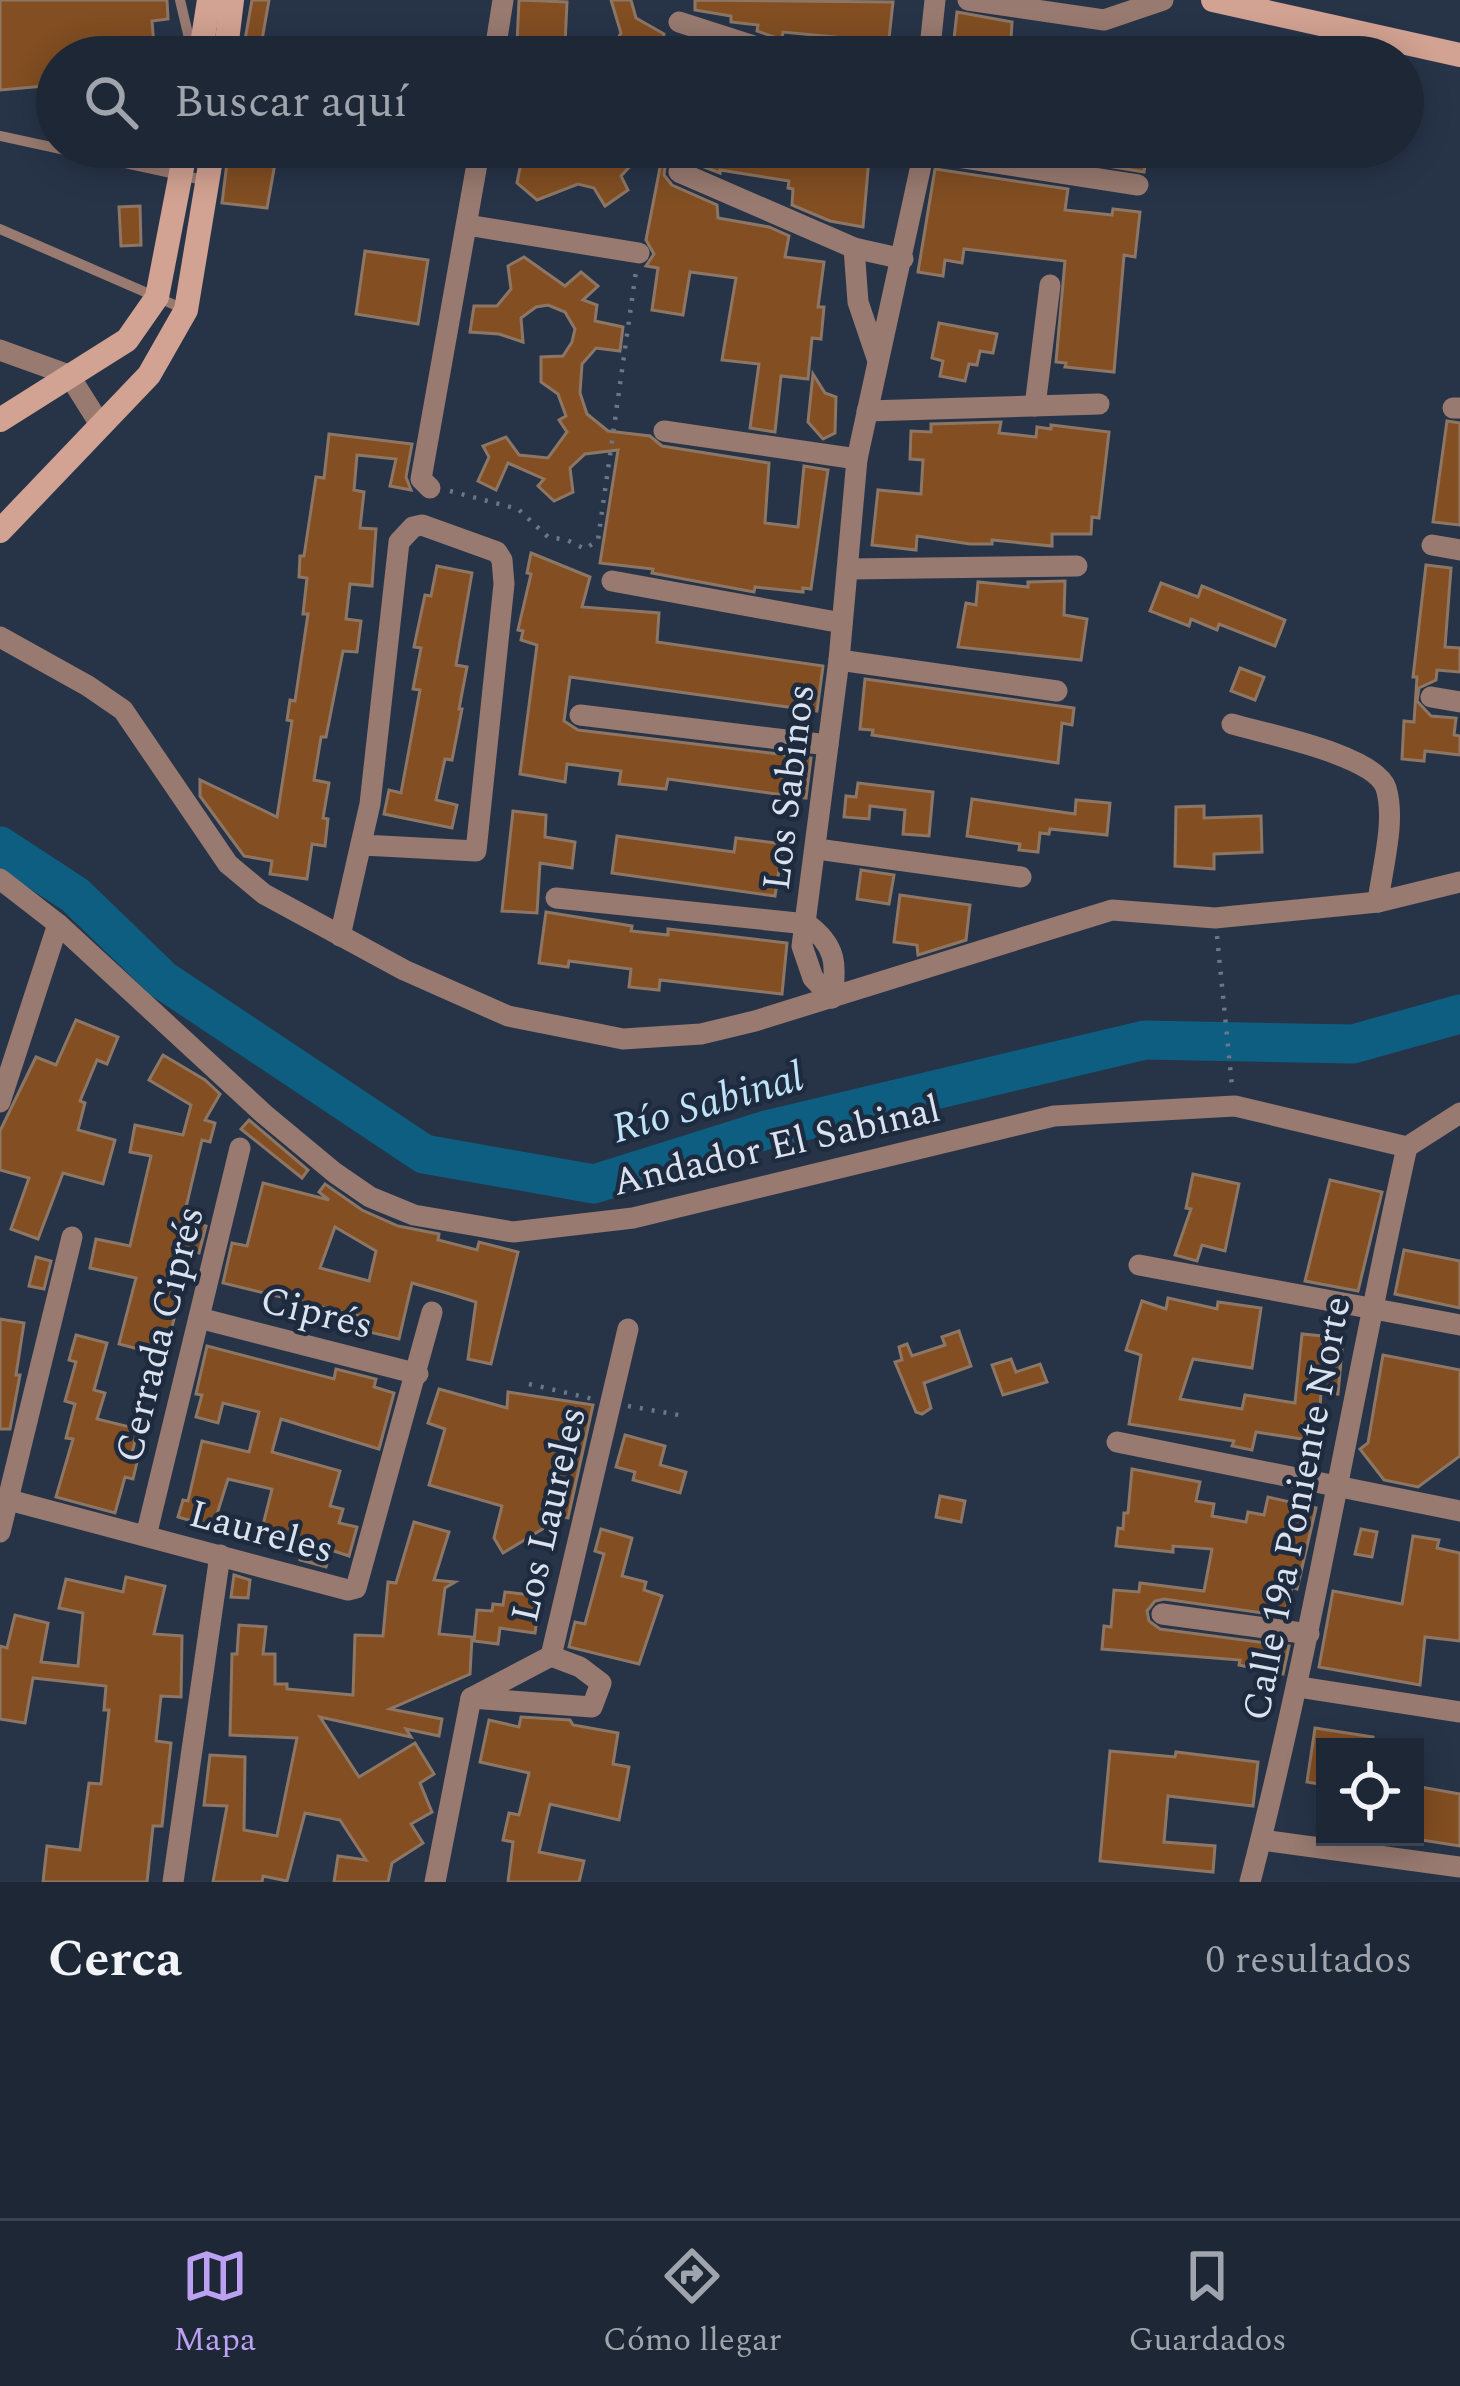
<!DOCTYPE html>
<html lang="es">
<meta charset="utf-8">
<style>
body{margin:0;font-family:Spectral,serif;background:#2a3342;color:#f1f3f6}
.controls{position:absolute;right:36px;bottom:36px;display:grid;overflow:hidden;border-radius:0px;box-shadow:0 6px 30px #0003}
.controls button{width:108px;height:108px;display:grid;place-items:center;padding:0;border:0;border-bottom:3px solid #3b4451;background:#1d2736;color:#f1f3f6;font:60px sans-serif}
.list{margin:0;padding:0;list-style:none}
h2{display:flex;justify-content:space-between;align-items:center;height:156px;margin:0;padding:0 48px;font-size:51px}
h2 small{font-size:39px;font-weight:400;color:#a0a5ad}
.icon{flex:none;width:66px;height:66px;fill:none;stroke:currentColor;stroke-width:2;stroke-linecap:round;stroke-linejoin:round}
.map{position:relative;flex:none;width:1460px;height:1882px;overflow:hidden}
.search{position:absolute;background:#1d2736;box-shadow:0 6px 30px #0003;left:36px;right:36px;top:36px;height:132px;display:flex;align-items:center;gap:30px;box-sizing:border-box;padding:0 42px;border-radius:66px;color:#a0a5ad;font-size:45px}
.sheet{height:336px;background:#1d2736}
nav{display:flex;justify-content:space-around;align-items:center;box-sizing:border-box;height:168px;border-top:3px solid #3b4451;background:#1d2736;font-size:33px;color:#a0a5ad}
nav a{display:grid;justify-items:center;gap:6px}
nav .on{color:#bca0f2}
.map>svg:first-child{display:block}
.lines{fill:none;stroke-linecap:round;stroke-linejoin:round}
.river{stroke:#0d5e81;stroke-width:39}
.building{fill:#824e22;stroke:#8e7664;stroke-width:3;fill-rule:evenodd}
.path{stroke:#6b7687;stroke-width:4.5;stroke-dasharray:3 9;stroke-linecap:butt}
.service{stroke:#987a70;stroke-width:10}
.minor{stroke:#987a70;stroke-width:21}
.secondary{stroke:#d2a292;stroke-width:24}
.labels{text-anchor:middle;stroke-width:9;stroke-linejoin:round;paint-order:stroke}
.street-label{font-size:39px;fill:#dae2ef;stroke:#1e2a3d}
.water-label{font-size:42px;font-style:italic;fill:#bfe3f9;stroke:#1e2a3d}
</style>
<div class="map">
<svg width="1460" height="1882" viewBox="0 0 1460 1882">
<rect width="100%" height="100%" fill="#273448"/>
<g class="lines">
<path class="river" d="M0,846L75,895L163,980L424,1154L594,1184L766,1130L1145,1040L1353,1044L1460,1014"/>
</g>
<g class="building">
<path d="M0,0H167L168,19L152,21L155,57H57V85L0,90Z"/>
<path d="M252,0H269L259,57H242Z"/>
<path d="M519,0L567,2L565,45L517,44Z"/>
<path d="M611,0H631L636,18L664,34L660,57L634,53L623,57L611,50L621,33Z"/>
<path d="M695,0L893,2L887,57L835,51L836,37L783,32L782,38H777L757,31L758,25L731,22V16L695,10Z"/>
<path d="M957,12L1012,22L1011,39L1062,47L1061,57H952Z"/>
<path d="M229,147H278L267,208L222,203Z"/>
<path d="M524,147H551L566,163L600,165L618,147H648L621,176L628,190L605,206L594,188L578,184L537,200L517,183Z"/>
<path d="M664,147L738,156L740,147H870L863,227L830,221L792,205L793,189L788,188L789,181L720,170V173L678,157L665,167L664,175L672,185L717,205L718,218L769,227L789,236L785,257L824,262L818,307H824L821,339L812,338L808,379L781,376L775,432L750,428L759,364L722,360L736,278L690,272L683,315L652,310L658,268L646,266L654,254L646,240Z"/>
<path d="M991,147H1148L1144,172Z"/>
<path d="M935,169L1068,189L1065,210L1112,215L1113,209L1140,212L1135,257L1124,255L1114,372L1065,367L1066,363L1056,362L1065,261L964,249L962,263L945,260L943,276L918,272Z"/>
<path d="M140,206L141,245L121,246L119,207Z"/>
<path d="M365,251L428,260L418,324L356,314Z"/>
<path d="M524,257L565,286L581,272L598,286L583,300L597,305L595,321L623,327L620,351L596,348L582,364L580,393L587,414L608,431L650,436L662,446L769,463L765,523L798,527L804,466L828,470L811,589L803,588V592L755,587L754,592L652,573L653,569L600,563L618,450L585,454L570,468L573,492L554,501L538,486L544,479L508,463L496,490L478,481L489,457L483,446L506,437L519,455L548,458L567,432L559,420L566,416L558,394L541,382V357L563,356L572,342L575,329L565,312L548,305L536,307L521,318L523,342L499,334L470,332L474,306H497L511,289L508,266Z"/>
<path d="M939,323L997,334L993,353L980,351L977,365L969,364L965,381L940,376L943,361L932,358Z"/>
<path d="M813,374L825,393L836,397L835,433L823,439L808,422Z"/>
<path d="M1447,421L1460,423V525L1433,522Z"/>
<path d="M1001,422L999,433L1036,437L1037,427L1051,429V425L1109,432L1099,518L1092,517L1091,534H1052V546L992,540V544H970L917,536L916,550L872,545L878,490L921,494L923,460L910,459L911,431L931,432V424Z"/>
<path d="M329,434L412,444L406,477L411,490L390,486L396,459L357,455L354,490L364,492L360,528L376,529L372,586L350,584L346,619L361,621L357,652L343,651L326,737H321L314,780L329,783L323,818L328,819L325,846L312,844L307,879L270,874L272,861L244,856L200,796V780L277,817L292,721L287,720L290,700L295,701L308,614H303L307,578L299,577L300,556H304L316,477L324,478Z"/>
<path d="M531,553L590,577L582,607L659,613L657,642L823,666L817,711L570,677L564,721L578,730L811,758L806,798L668,779L666,789L619,784L621,771L567,764L565,782L520,774L537,645L521,640L523,631L518,630L531,574L527,573Z"/>
<path d="M1426,565L1451,568L1445,647L1460,648V672L1437,670L1436,680L1419,688L1417,701L1431,716L1456,718L1454,735L1460,736V755L1425,751L1424,761L1402,759L1404,721L1414,722L1417,677H1413Z"/>
<path d="M437,566L472,573L456,665L467,667L459,709H462L452,760L445,759L436,800L457,805L452,828L384,814L389,790L401,793L420,690L413,689L421,648L414,647L425,595L431,596Z"/>
<path d="M1065,581L1064,615L1087,619L1081,660L958,647L966,603L976,605L978,582L1028,587V582Z"/>
<path d="M1161,583L1198,597L1202,586L1285,620L1275,646L1219,624L1217,630L1191,619L1189,626L1150,611Z"/>
<path d="M1240,668L1264,677L1255,700L1231,691Z"/>
<path d="M865,679L1074,708L1072,725L1062,723L1058,763L872,735L873,730L860,729Z"/>
<path d="M858,783L933,792L929,836L903,834L905,810L870,806L869,819L844,817L846,796L856,797Z"/>
<path d="M972,799L1075,814L1076,800L1110,803L1107,835L1050,829L1049,834L1040,833L1038,852L1019,850L1020,844L967,836Z"/>
<path d="M1204,806V818L1261,816L1262,852L1214,854V869L1175,866L1176,807Z"/>
<path d="M513,811L546,815L545,837L575,842L572,868L540,863L537,913L502,911Z"/>
<path d="M617,836L734,852L736,838L783,844L775,896L612,873Z"/>
<path d="M861,870L894,875L889,904L857,899Z"/>
<path d="M900,895L970,905L966,940L918,955L917,945L894,942Z"/>
<path d="M546,912L632,926L631,931L668,935V929L787,943L782,994L660,980L659,990L629,987L631,969L569,961L568,967L539,963Z"/>
<path d="M76,1020L118,1037L107,1064L97,1060L80,1101L85,1103L78,1130L115,1140L103,1184L63,1173L38,1239L11,1229L29,1178L0,1170V1131L36,1057L56,1065Z"/>
<path d="M163,1055L205,1080L220,1094L205,1120L215,1123L210,1142L202,1140L183,1220L206,1226L199,1253L176,1247L167,1286L181,1290L165,1356L119,1344L136,1278L90,1268L96,1239L130,1246L151,1156L130,1152L135,1125L183,1135L191,1105L149,1080Z"/>
<path d="M249,1120L308,1170L302,1178L241,1129Z"/>
<path d="M1193,1174L1239,1184L1225,1251L1202,1245L1197,1261L1175,1255L1191,1209L1186,1208Z"/>
<path d="M1330,1180L1382,1192L1358,1291L1305,1281Z"/>
<path d="M263,1183L329,1200L319,1192L325,1184L362,1210L398,1226L439,1234L438,1240L477,1250L479,1242L518,1252L491,1364L468,1359L476,1302L447,1293L412,1283L399,1339L365,1331L368,1318L223,1283L232,1243L247,1246ZM335,1227L376,1251L369,1281L320,1268Z"/>
<path d="M1404,1250L1460,1261V1308L1395,1294Z"/>
<path d="M36,1257L51,1261L44,1289L29,1286Z"/>
<path d="M1168,1298L1217,1309L1218,1302L1261,1308L1252,1368L1193,1359L1180,1399L1242,1409L1245,1395L1295,1403L1302,1334L1343,1338L1338,1394L1321,1392L1317,1457L1300,1455L1302,1439L1256,1432L1252,1450L1232,1446L1234,1441L1129,1424L1141,1355L1126,1350L1142,1301L1166,1309Z"/>
<path d="M0,1319L24,1323L16,1375H20L10,1429H0Z"/>
<path d="M959,1331L971,1366L924,1383L931,1408L922,1414L916,1412L895,1362L902,1360L899,1347L907,1344L912,1356L945,1345L942,1337Z"/>
<path d="M76,1335L107,1343L94,1390L105,1393L97,1419L138,1429L131,1457L138,1458L133,1479L125,1477L115,1513L56,1497L73,1439L66,1438L75,1404L65,1401L76,1362L69,1360Z"/>
<path d="M207,1346L334,1379L336,1369L376,1379L374,1387L394,1393L379,1449L281,1419L272,1452L340,1471L330,1506L343,1509L339,1523L357,1527L349,1556L331,1550L326,1567L300,1560L304,1544L261,1533L272,1489L228,1479L213,1527L178,1517L183,1500L188,1501L202,1441L249,1452L259,1412L223,1403L218,1423L196,1417L202,1395L196,1394Z"/>
<path d="M1383,1355L1460,1370V1456L1418,1487L1384,1480L1360,1449L1368,1443Z"/>
<path d="M1011,1359L1016,1372L1040,1364L1047,1382L1003,1395L992,1365Z"/>
<path d="M439,1389L507,1408L508,1392L593,1405L568,1518L552,1514L549,1525L503,1553L494,1538L502,1506L429,1485L445,1429L428,1423Z"/>
<path d="M625,1435L665,1446L660,1465L686,1472L680,1493L633,1480L635,1472L616,1467Z"/>
<path d="M1132,1469L1200,1482L1196,1501L1214,1504L1212,1516L1246,1522L1248,1512L1264,1515L1268,1497L1316,1508L1297,1589L1292,1587L1284,1616L1164,1599L1155,1601L1147,1611L1149,1621L1160,1629L1289,1646L1283,1674L1239,1665L1240,1660L1102,1649L1104,1626L1111,1627L1114,1590L1139,1592L1140,1583L1204,1591L1212,1549L1173,1546V1552L1116,1546L1118,1528L1123,1529L1124,1513H1128Z"/>
<path d="M940,1496L965,1501L961,1522L936,1517Z"/>
<path d="M414,1522L449,1532L434,1580L455,1582L445,1588L439,1634L472,1637L470,1674L390,1709L442,1719L439,1736L406,1729L411,1737L320,1717L359,1777L415,1743L434,1774L420,1783L432,1812L411,1824L423,1843L392,1863L388,1882H334L338,1856L366,1860L340,1820L305,1813L287,1881L263,1876L262,1882H213L227,1806L204,1805L210,1755L245,1757L244,1830L277,1836L297,1738L230,1735L232,1654H237L239,1625L266,1627L263,1654H275V1684H287V1689L353,1695L355,1635L383,1636L388,1582L396,1583Z"/>
<path d="M601,1529L632,1538L622,1576L646,1582L644,1590L662,1596L639,1664L569,1647L575,1622L585,1624L604,1554L595,1551Z"/>
<path d="M1361,1529L1377,1532L1372,1557L1355,1554Z"/>
<path d="M1413,1536L1439,1540L1437,1548L1460,1553V1641L1425,1637L1420,1685L1319,1667L1333,1591L1402,1604Z"/>
<path d="M234,1575L250,1580L248,1598L231,1597Z"/>
<path d="M126,1577L165,1586L154,1634L182,1636L181,1697L161,1696L156,1741L171,1743L162,1826H153L147,1882H43L47,1846L80,1850L89,1783L101,1784L109,1710H104L106,1686L33,1678L25,1723L0,1719V1646L7,1648L15,1615L48,1623L41,1662L78,1666L83,1613L59,1608L66,1579L123,1592Z"/>
<path d="M505,1592L540,1596L535,1633L500,1628L498,1644L474,1641L477,1610L492,1611L493,1604L503,1605Z"/>
<path d="M521,1717L570,1720L573,1725L618,1733L613,1764L629,1767L619,1820L550,1804L539,1852L584,1861L579,1882H508L513,1842L503,1840L509,1813L519,1815L529,1773L480,1762L489,1720L519,1727Z"/>
<path d="M1315,1728L1373,1737L1372,1747H1325V1785L1307,1782Z"/>
<path d="M1110,1751L1175,1757L1176,1752L1258,1762L1253,1806L1168,1796L1164,1842L1215,1846L1213,1872L1100,1861Z"/>
<path d="M1415,1786L1460,1794V1846L1415,1839Z"/>
</g>
<g class="lines">
<g class="path">
<path d="M450,491L518,509L548,537L567,540L585,549L598,540L636,271"/>
<path d="M1217,936L1232,1086"/>
<path d="M529,1384L593,1399"/>
<path d="M628,1406L679,1415"/>
</g>
<g class="service">
<path d="M180,0L193,55"/>
<path d="M0,136L208,181"/>
<path d="M0,229L184,309"/>
</g>
<g class="minor">
<path d="M968,0L1104,20L1163,0"/>
<path d="M679,22L788,57"/>
<path d="M494,57L503,0"/>
<path d="M929,57L935,0"/>
<path d="M925,152L1138,185"/>
<path d="M679,172L854,248L903,259"/>
<path d="M467,225L639,253"/>
<path d="M854,248L858,302L878,361"/>
<path d="M0,350L69,375L101,426"/>
<path d="M1035,406L1050,285"/>
<path d="M1453,408H1460"/>
<path d="M867,411L1099,404"/>
<path d="M664,431L857,459"/>
<path d="M430,488L421,479L480,147"/>
<path d="M1432,545L1460,550"/>
<path d="M849,569L1077,566"/>
<path d="M612,581L842,623"/>
<path d="M0,637L88,686L123,710L228,864L264,894L404,970L508,1016L623,1039L701,1034L755,1021L1112,910L1215,918L1378,902L1460,882"/>
<path d="M839,660L1057,691"/>
<path d="M1431,697L1460,702"/>
<path d="M580,715L828,745"/>
<path d="M1232,724C1266,734 1375,755 1386,788C1396,821 1382,868 1378,902"/>
<path d="M817,849L1021,877"/>
<path d="M0,879L58,924L264,1114L335,1173L370,1197L414,1215L513,1232L633,1218L1054,1116L1235,1106L1407,1147L1460,1113"/>
<path d="M556,898L807,924"/>
<path d="M807,924C836,945 837,964 832,998"/>
<path d="M340,936L370,804L399,542L413,527L422,525L497,552L502,560L504,584L476,851L363,845"/>
<path d="M832,998L813,978L802,946L839,660L857,459L925,147"/>
<path d="M0,1102L58,924"/>
<path d="M1139,1265L1460,1325"/>
<path d="M199,1318L418,1374"/>
<path d="M1117,1442L1460,1511"/>
<path d="M9,1500L348,1590L356,1588L432,1312"/>
<path d="M0,1532L72,1237"/>
<path d="M146,1536L240,1148"/>
<path d="M1162,1614L1309,1634"/>
<path d="M1299,1687L1460,1712"/>
<path d="M471,1698L551,1656L628,1329"/>
<path d="M472,1698L592,1707L601,1683L580,1667L551,1656"/>
<path d="M1261,1840L1460,1867"/>
<path d="M173,1882L220,1555"/>
<path d="M435,1882L471,1698"/>
<path d="M1250,1882C1313,1639 1352,1392 1407,1147"/>
</g>
<g class="secondary">
<path d="M1213,0L1460,55"/>
<path d="M200,57L209,0"/>
<path d="M225,57L232,0"/>
<path d="M0,420L127,340L157,297L186,147"/>
<path d="M0,531L149,375L186,310L213,147"/>
</g>
</g>
<g class="labels">
<g class="street-label">
<text transform="translate(787 787) rotate(-83)" y="14">Los Sabinos</text>
<text transform="translate(776 1144) rotate(-13)" y="14">Andador El Sabinal</text>
<text transform="translate(317 1311) rotate(14)" y="14">Ciprés</text>
<text transform="translate(158 1334) rotate(-76)" y="14">Cerrada Ciprés</text>
<text transform="translate(1295 1508) rotate(-79)" y="14">Calle 19a Poniente Norte</text>
<text transform="translate(547 1514) rotate(-77)" y="14">Los Laureles</text>
<text transform="translate(262 1530) rotate(15)" y="14">Laureles</text>
</g>
<g class="water-label">
<text transform="translate(707 1101) rotate(-16)" y="15">Río Sabinal</text>
</g>
</g>
</svg>
<div class="controls">
<button><svg class="icon" aria-label="locate" viewBox="0 0 24 24"><circle cx="12" cy="12" r="6"/><path d="M12 2v4M12 18v4M2 12h4M18 12h4"/></svg></button>
</div>
<div class="search"><svg class="icon" aria-label="search" viewBox="0 0 24 24"><circle cx="10" cy="10" r="6"/><path d="M15 15l6 6"/></svg>Buscar aquí</div>
</div>
<section class="sheet">
<h2>Cerca<small>0 resultados</small></h2>
<ul class="list">
</ul>
</section>
<nav>
<a class="on"><svg class="icon" aria-label="map" viewBox="0 0 24 24"><path d="M3 6l6-2 6 2 6-2v14l-6 2-6-2-6 2zM9 4v14M15 6v14"/></svg>Mapa</a>
<a><svg class="icon" aria-label="directions" viewBox="0 0 24 24"><path d="M12 3l9 9-9 9-9-9zM9 14v-3h6M13 9l2 2-2 2"/></svg>Cómo llegar</a>
<a><svg class="icon" aria-label="saved" viewBox="0 0 24 24"><path d="M7 4h10v16l-5-4-5 4z"/></svg>Guardados</a>
</nav>
